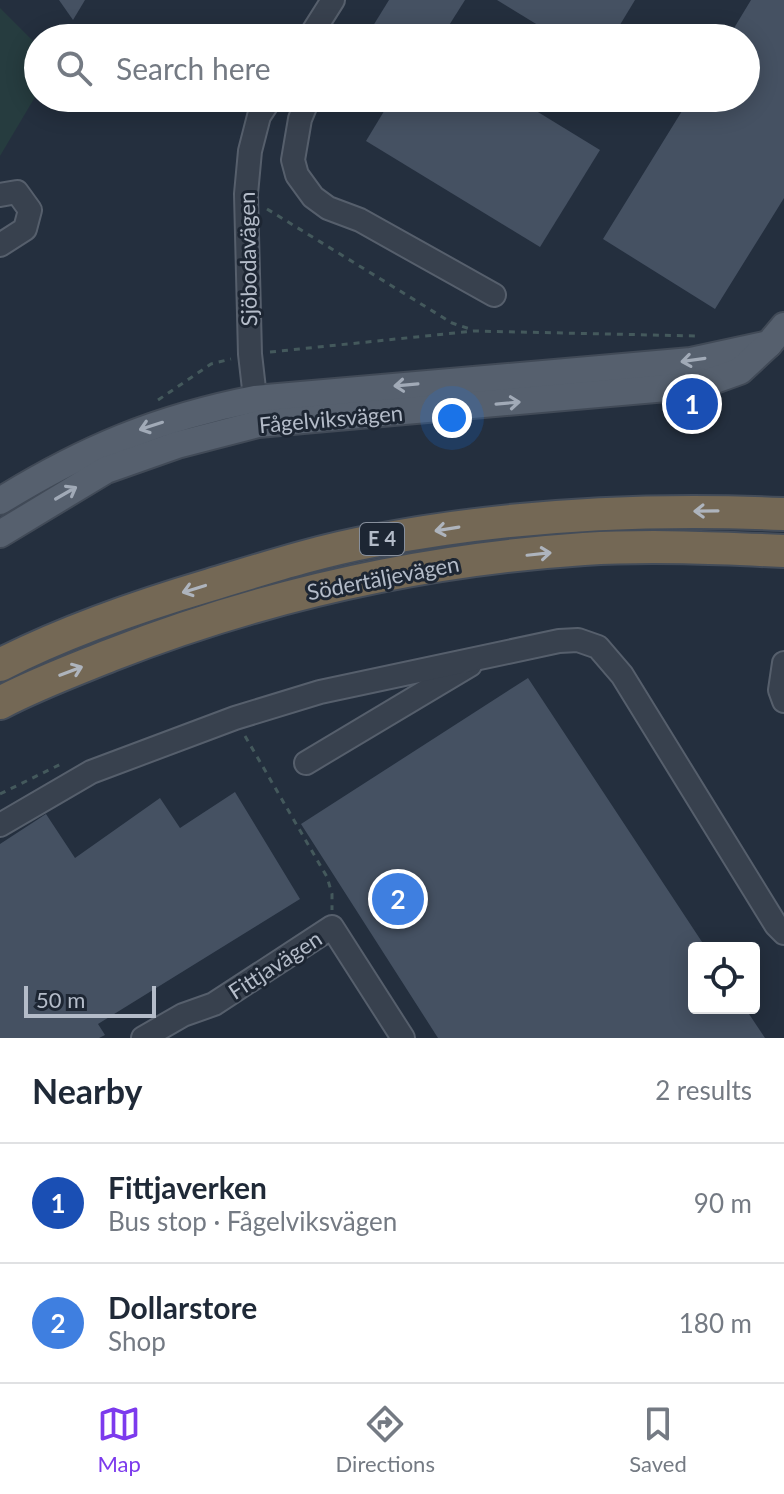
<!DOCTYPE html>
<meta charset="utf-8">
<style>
body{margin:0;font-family:Lato,sans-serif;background:#f6f6f7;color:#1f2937}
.controls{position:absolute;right:24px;bottom:24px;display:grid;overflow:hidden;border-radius:8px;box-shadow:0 4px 20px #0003}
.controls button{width:72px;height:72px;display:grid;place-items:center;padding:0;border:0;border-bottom:2px solid #e0e1e3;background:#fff;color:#1f2937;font:40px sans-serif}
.scale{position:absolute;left:24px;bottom:20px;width:132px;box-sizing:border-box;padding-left:8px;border:4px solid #b4bcc9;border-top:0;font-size:22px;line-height:28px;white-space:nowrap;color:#b4bcc9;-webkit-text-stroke:6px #1d2633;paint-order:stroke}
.you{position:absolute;left:452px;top:418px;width:28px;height:28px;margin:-20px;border:6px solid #fff;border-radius:50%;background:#1a73e8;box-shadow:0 0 0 12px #1a73e833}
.badge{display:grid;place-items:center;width:52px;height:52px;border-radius:50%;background:#7c3aed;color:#fff;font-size:26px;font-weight:700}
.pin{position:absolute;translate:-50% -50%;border:4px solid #fff;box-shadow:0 2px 8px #0006}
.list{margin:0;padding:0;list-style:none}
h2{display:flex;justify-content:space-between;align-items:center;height:104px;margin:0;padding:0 32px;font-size:34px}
h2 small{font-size:26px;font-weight:400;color:#747a83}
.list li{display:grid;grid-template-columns:52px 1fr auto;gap:24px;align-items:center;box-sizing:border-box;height:120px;padding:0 32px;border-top:2px solid #e0e1e3}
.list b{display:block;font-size:30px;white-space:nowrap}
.list p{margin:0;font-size:26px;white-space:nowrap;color:#747a83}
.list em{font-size:26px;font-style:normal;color:#747a83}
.icon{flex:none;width:44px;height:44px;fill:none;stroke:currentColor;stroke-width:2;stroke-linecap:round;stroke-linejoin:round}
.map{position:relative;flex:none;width:784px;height:1038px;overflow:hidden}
.search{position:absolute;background:#fff;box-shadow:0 4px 20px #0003;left:24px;right:24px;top:24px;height:88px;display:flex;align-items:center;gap:20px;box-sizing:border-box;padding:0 28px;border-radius:44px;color:#747a83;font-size:30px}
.sheet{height:344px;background:#fff}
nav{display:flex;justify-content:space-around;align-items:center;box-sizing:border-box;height:112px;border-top:2px solid #e0e1e3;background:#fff;font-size:22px;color:#747a83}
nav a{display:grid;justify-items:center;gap:4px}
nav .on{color:#7c3aed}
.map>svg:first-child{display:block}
.green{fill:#263c3f}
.building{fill:#455162}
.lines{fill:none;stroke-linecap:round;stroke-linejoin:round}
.minor-casing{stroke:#565f6c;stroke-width:26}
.major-casing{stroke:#414a57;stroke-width:30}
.highway-casing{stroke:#434c59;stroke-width:36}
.path{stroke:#44595c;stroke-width:3;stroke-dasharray:6 6;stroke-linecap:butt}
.minor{stroke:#38414e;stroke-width:22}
.major{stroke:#56606e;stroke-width:26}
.highway{stroke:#746855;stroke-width:32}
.oneway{stroke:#a1aab7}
.oneway2{stroke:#aeb4bd}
.labels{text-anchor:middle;stroke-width:6;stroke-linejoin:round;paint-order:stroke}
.shield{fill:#1d2633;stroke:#878f9c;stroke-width:2}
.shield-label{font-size:20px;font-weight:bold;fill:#b4bcc9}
.street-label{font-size:22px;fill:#b4bcc9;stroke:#1d2633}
</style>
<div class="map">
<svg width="784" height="1038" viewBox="0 0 784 1038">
<rect width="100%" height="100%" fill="#242f3e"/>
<path class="green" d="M0,8L38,46V92L0,156Z"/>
<g class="building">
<path d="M59,0H85L73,20Z"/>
<path d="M389,0H465L441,38H375L368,34Z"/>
<path d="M497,0H635L612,38H559Z"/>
<path d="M751,0H784V198L715,309L603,239L690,98H746V38H728Z"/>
<path d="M392,98H515L600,150L540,247L366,141Z"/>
<path d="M528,678L706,948H694V1008H745L765,1038H438L301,824Z"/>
<path d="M235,792L300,899L98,1024L105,1035L99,1038H0V844L46,814L75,858L160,798L180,828Z"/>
</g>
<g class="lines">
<g class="minor-casing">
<g id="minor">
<path d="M309,38L333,0"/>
<path d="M300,98L307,102L300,119L293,160L297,175L313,197L328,208L360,220L494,295"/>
<path d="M0,195L17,192L30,210L25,229L0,245"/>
<path d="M257,415L250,354L246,194L250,151L259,116L271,98"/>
<path d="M784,663L780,690L784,701"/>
<path d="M306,763L470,665"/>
<path d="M0,825L91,772L235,718L320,692L559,641L578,640L598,647L622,675L776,925L784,933"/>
<path d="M143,1038L183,1015L214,1004L332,927L403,1038"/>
</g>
</g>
<g class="major-casing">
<g id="major">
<path d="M0,501C84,449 158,418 255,399L691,361L769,344"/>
<path d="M0,534L106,470L177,445L258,424L701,385L740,371L769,344L784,326"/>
</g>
</g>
<g class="highway-casing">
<g id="highway">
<path d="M0,665C66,631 139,606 210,585C263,569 318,551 373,541C508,515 647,508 784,514"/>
<path d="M0,703C36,684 74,670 111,655C262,596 422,560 584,549C650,545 718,548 784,551"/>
</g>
</g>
<g class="path">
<path d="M267,209L452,323L470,329"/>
<path d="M270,352L474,331L697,336"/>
<path d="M158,400L211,364L231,359"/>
<path d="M245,736L327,877L332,894V910"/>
<path d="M0,794L61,764"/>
</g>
<use href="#minor" class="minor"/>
<use href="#major" class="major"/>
<use href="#highway" class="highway"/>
</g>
<defs><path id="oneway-shaft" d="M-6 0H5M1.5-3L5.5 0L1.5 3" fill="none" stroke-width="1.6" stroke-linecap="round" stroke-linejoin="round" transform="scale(2)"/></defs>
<g class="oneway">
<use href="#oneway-shaft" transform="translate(693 360) rotate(172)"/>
<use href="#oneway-shaft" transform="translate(406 385) rotate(175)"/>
<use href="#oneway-shaft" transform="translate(508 403) rotate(-5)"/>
<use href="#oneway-shaft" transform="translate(151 426) rotate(162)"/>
<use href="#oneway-shaft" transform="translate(66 493) rotate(-30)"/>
</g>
<g class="oneway2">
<use href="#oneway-shaft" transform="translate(706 511) rotate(179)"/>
<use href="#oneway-shaft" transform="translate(447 529) rotate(171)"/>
<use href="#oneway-shaft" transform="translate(539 554) rotate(-6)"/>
<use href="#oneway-shaft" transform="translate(194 589) rotate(163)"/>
<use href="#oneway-shaft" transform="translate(71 671) rotate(-21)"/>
</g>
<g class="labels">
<rect class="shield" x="360" y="523" width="44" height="32" rx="6"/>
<g class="shield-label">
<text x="382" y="546">E 4</text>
</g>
<g class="street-label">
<text transform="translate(248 259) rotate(-91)" y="8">Sjöbodavägen</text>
<text transform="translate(331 419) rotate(-5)" y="8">Fågelviksvägen</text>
<text transform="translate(383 578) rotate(-11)" y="8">Södertäljevägen</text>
<text transform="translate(275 965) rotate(-33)" y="8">Fittjavägen</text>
</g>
</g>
</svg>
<div class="controls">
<button><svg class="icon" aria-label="locate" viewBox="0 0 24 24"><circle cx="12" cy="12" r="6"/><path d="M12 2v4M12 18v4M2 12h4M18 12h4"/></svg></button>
</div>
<div class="scale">50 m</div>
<div class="you"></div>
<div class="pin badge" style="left:692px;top:404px;background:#1a4fb4">1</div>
<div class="pin badge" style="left:398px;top:899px;background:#3f7fe0">2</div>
<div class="search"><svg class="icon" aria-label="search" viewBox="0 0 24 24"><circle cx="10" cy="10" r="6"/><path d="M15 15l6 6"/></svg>Search here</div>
</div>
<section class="sheet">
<h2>Nearby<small>2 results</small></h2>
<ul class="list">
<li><span class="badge" style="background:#1a4fb4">1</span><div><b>Fittjaverken</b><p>Bus stop · Fågelviksvägen</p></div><em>90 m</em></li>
<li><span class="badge" style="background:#3f7fe0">2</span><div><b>Dollarstore</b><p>Shop</p></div><em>180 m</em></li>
</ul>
</section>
<nav>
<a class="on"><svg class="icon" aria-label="map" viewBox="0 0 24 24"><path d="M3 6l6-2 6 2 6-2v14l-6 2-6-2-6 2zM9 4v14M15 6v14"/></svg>Map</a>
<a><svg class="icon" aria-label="directions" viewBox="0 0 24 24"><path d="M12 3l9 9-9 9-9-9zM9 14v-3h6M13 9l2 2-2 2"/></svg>Directions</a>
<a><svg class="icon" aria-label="saved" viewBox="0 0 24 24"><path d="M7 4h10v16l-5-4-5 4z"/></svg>Saved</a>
</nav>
